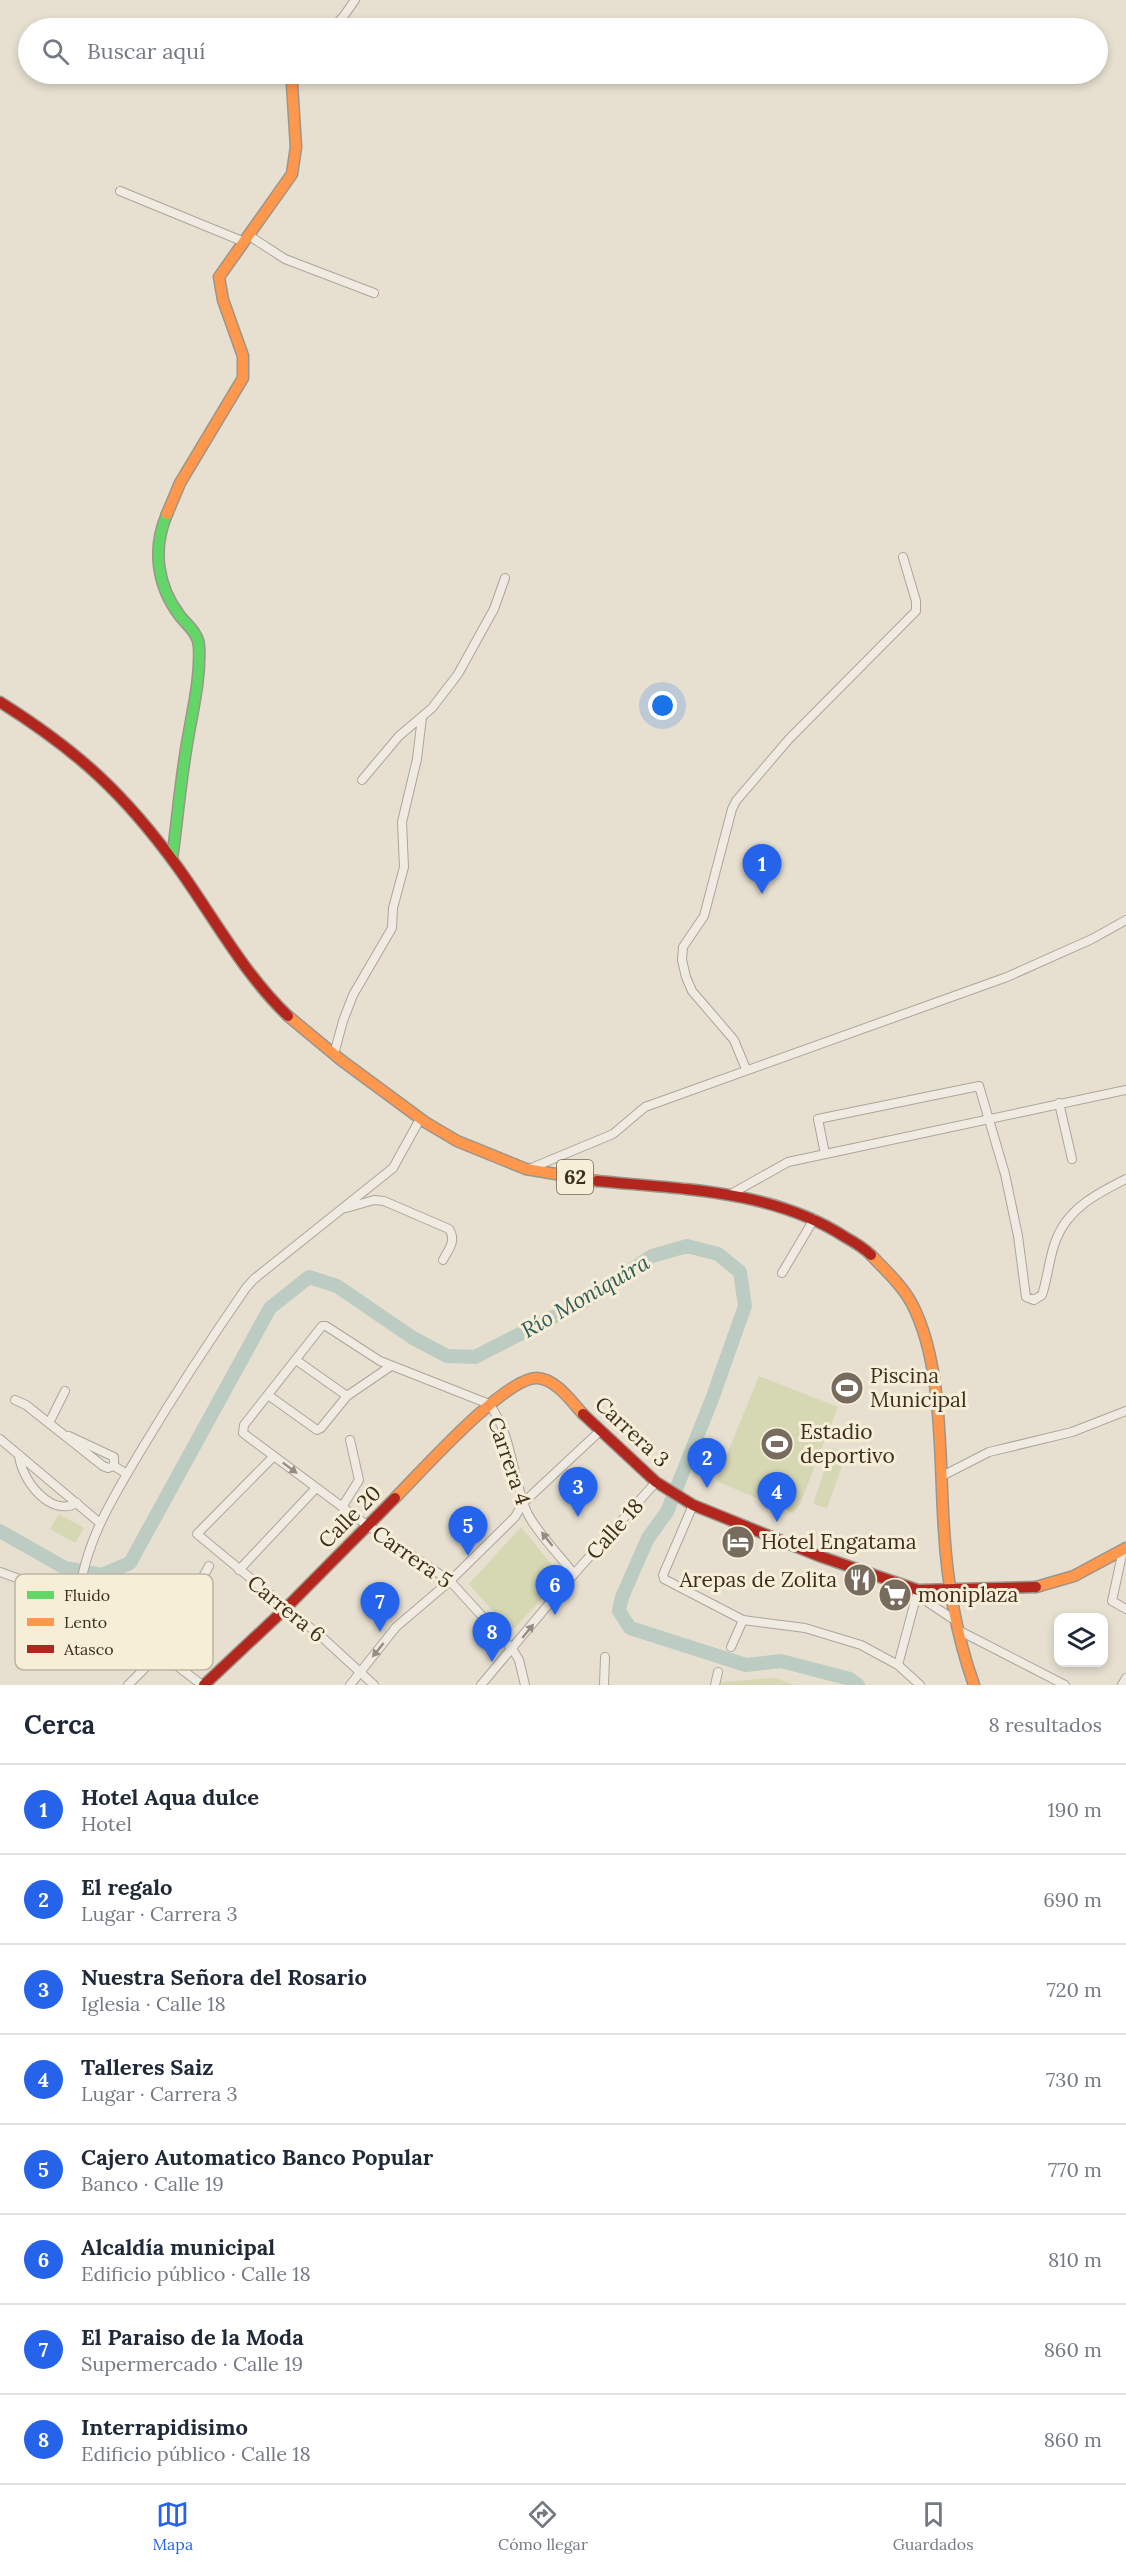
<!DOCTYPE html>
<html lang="es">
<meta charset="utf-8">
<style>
body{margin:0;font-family:Lora,serif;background:#f6f6f7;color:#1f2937}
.controls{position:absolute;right:18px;bottom:18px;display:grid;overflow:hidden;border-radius:12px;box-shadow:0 3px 9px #0003}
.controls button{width:54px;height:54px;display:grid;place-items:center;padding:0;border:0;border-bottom:2px solid #e0e1e3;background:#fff;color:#1f2937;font:30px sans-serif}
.you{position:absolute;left:663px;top:706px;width:21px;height:21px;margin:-15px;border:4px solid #fff;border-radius:50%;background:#1a73e8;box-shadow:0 0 0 9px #1a73e833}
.badge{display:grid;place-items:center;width:39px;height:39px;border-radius:50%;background:#2563eb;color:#fff;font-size:20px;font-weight:700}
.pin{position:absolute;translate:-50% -50px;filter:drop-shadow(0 2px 3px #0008)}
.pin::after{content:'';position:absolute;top:32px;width:21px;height:18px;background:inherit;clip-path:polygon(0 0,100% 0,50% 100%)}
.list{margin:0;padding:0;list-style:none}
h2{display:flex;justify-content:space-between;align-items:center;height:78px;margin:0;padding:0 24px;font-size:26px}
h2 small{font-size:20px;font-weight:400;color:#747a83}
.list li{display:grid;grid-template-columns:39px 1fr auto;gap:18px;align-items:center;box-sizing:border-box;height:90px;padding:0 24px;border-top:2px solid #e0e1e3}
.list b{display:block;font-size:22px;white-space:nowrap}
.list p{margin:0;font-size:20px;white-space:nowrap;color:#747a83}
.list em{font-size:20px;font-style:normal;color:#747a83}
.icon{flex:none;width:33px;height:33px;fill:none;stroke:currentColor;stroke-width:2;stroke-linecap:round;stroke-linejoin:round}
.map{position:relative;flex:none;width:1126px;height:1685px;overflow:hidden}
.search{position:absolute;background:#fff;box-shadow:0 3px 9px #0003;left:18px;right:18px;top:18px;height:66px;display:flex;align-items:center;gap:15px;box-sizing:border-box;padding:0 21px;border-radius:33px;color:#747a83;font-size:22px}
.sheet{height:798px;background:#fff}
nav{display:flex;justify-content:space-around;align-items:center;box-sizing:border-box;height:84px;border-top:2px solid #e0e1e3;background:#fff;font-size:16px;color:#747a83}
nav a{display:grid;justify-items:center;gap:3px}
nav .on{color:#2563eb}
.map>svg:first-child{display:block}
.green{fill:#d6d7b3}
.water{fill:#bcccc2}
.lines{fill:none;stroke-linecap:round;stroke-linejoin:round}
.river{stroke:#bcccc2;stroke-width:14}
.street-casing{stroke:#ada599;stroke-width:10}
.fast-casing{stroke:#9c958a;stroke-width:13}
.slow-casing{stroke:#9c958a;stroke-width:13}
.jam-casing{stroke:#9c958a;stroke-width:13}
.street{stroke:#efebe3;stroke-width:8}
.fast{stroke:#63d668;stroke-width:10}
.slow{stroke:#ff974d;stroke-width:10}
.jam{stroke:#b3261e;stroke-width:10}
.oneway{fill:#968c82}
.labels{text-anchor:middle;stroke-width:6;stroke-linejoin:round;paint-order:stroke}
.shield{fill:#f7eed8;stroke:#756857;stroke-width:1.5}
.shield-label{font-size:20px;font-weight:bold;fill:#3d2e20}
.poi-label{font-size:21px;fill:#3d2e20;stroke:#f7eed8;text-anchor:start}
.street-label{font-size:21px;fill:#3d2e20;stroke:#f7eed8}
.water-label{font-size:22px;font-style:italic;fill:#2f5d5a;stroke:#f7eed8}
.key{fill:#f7eed8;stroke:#bfb4a1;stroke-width:1.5}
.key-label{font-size:16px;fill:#3d2e20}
</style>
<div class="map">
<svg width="1126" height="1685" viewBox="0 0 1126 1685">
<rect width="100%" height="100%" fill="#e7e0d1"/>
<g class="green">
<path d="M759,1376L838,1407L800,1504L793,1513L716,1481Z"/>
<path d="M832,1448L847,1452L827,1508L813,1504Z"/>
<path d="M59,1514L84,1528L75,1543L50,1529Z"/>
<path d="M521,1527L562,1577L511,1632L469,1584Z"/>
<path d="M775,1678L795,1685H720V1682Z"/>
</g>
<path class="water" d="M836,1376L862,1385L858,1395L832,1386Z"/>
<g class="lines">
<path class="river" d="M0,1531L65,1568L102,1575L130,1563L270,1308L309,1277L337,1286L413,1338L447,1356L475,1357L588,1299L652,1256L687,1246L718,1254L740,1272L745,1306L712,1399L667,1512L648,1538L622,1597L619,1611L630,1628L746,1665L781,1661L850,1679L858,1685"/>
<g class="street-casing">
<g id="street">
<path d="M332,28L343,17L355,0"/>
<path d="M120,191L242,241"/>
<path d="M248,235L285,259L374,293"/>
<path d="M362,780L399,736L432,708L458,674L494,609L505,578"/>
<path d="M334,1054L343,1021L353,995L392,928L393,908L404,867L402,822L417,759L422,717"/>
<path d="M746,1069L734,1040L692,991L686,977L682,960L683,947L704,916L732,809L736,801L789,739L916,611V601L903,557"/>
<path d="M1059,1103L1072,1159"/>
<path d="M825,1154L818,1119L979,1086L1005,1174L1018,1236L1026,1297L1034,1300L1042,1295C1048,1277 1049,1257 1056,1240C1068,1208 1098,1193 1126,1179"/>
<path d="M529,1169L613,1134L645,1107L1007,977L1092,939L1126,920"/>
<path d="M729,1195L788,1162L1126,1090"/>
<path d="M346,1208L374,1200L384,1201L449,1229C457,1241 448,1250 443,1260"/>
<path d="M782,1273L814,1219"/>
<path d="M296,1360L347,1396"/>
<path d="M268,1395L317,1430L321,1428L347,1396L391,1366"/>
<path d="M15,1400L26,1405L103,1466L108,1468L114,1466L127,1474"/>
<path d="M49,1423L65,1391"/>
<path d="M69,1436L114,1457V1466"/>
<path d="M0,1439L100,1523"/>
<path d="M19,1455C21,1479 50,1518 77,1503"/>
<path d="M274,1456L197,1534L324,1639L374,1685"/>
<path d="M942,1476L989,1452L1072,1432L1126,1411"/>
<path d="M693,1505L663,1575L664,1579L743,1620L805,1628L861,1645L898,1665L920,1685"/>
<path d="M342,1507L359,1480L350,1440"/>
<path d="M1123,1550L1112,1601L1126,1609"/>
<path d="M239,1570L316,1488"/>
<path d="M0,1572L90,1604L133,1632L202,1685"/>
<path d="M918,1590L929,1603L956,1621"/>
<path d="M79,1598C84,1542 115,1494 143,1447C176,1392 210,1340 246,1288L254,1279L393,1168L420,1119"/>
<path d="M958,1630L1065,1685"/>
<path d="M731,1647L743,1620"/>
<path d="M898,1665L918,1590"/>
<path d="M128,1685L160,1653L209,1566"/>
<path d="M350,1685L396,1627L450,1581L515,1517L523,1503L600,1431"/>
<path d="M481,1685L574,1574L656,1482"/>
<path d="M525,1685L519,1660L513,1650L450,1581L368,1526L243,1433L244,1425L322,1326H326L380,1361L489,1404C512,1434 512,1476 526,1510C533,1528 561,1557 574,1574"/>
<path d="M604,1685L605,1657"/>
<path d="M715,1685L718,1672"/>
<path d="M1122,1685L1126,1678"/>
</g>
</g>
<g class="fast-casing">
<path id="fast" d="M167,514C152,549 157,586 180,616C188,626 198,633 199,646C201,681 191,716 186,750C180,786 177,823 172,859"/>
</g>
<g class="slow-casing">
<g id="slow">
<path d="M167,514L180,483L243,378V356L223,300L219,277L292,174L296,147L292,84L294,74"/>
<path d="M288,1016L341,1060L425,1122L457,1141L526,1169L597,1181"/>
<path d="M871,1255C886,1271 902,1285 912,1304C944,1365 939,1461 944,1529C947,1583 956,1634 974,1685"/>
<path d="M395,1498C420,1473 505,1377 537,1378C556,1379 571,1401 583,1414"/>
<path d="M1036,1587L1074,1576L1126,1548"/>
</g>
</g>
<g class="jam-casing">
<g id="jam">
<path d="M0,702C78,751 125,794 179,869C214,918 244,974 288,1016"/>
<path d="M597,1181C680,1189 773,1190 845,1237C854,1242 864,1248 871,1255"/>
<path d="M583,1414L656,1482L693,1505L819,1556L918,1590L1036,1587"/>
<path d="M204,1685L285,1609L395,1498"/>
</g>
</g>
<use href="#street" class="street"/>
<use href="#fast" class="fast"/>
<use href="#slow" class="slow"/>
<use href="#jam" class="jam"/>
</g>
<defs><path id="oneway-solid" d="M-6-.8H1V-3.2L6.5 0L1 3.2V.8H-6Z" transform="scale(1.5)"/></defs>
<g class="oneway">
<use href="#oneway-solid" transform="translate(290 1468) rotate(37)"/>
<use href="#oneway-solid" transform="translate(547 1539) rotate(-128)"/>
<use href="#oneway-solid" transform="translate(528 1631) rotate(-51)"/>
<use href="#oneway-solid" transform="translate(378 1650) rotate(129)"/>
</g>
<defs>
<g id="stadium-disc" transform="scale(1.725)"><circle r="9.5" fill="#786c5e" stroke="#f7eed8"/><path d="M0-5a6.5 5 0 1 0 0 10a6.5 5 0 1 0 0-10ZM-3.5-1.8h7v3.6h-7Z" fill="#fff"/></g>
<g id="hotel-disc" transform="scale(1.725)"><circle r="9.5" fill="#786c5e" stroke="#f7eed8"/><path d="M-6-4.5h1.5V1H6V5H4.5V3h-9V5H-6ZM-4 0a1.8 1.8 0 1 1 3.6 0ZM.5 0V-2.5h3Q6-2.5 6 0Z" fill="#fff"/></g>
<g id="restaurant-disc" transform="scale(1.725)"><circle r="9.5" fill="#786c5e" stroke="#f7eed8"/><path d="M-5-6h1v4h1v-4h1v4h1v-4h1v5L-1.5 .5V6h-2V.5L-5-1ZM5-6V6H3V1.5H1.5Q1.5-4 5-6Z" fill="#fff"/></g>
<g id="supermarket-disc" transform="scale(1.725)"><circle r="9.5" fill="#786c5e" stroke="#f7eed8"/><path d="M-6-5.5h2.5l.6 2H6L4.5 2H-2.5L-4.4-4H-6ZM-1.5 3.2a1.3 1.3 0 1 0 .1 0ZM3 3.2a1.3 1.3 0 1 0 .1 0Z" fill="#fff"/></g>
</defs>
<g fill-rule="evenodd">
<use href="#stadium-disc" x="847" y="1388"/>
<use href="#stadium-disc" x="777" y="1444"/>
<use href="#hotel-disc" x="738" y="1542"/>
<use href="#restaurant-disc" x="860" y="1580"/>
<use href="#supermarket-disc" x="895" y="1595"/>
</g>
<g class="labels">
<rect class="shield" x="557" y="1160" width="36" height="34" rx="4.5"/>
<g class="shield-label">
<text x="575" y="1184">62</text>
</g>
<g class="poi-label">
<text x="870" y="1383">Piscina<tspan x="870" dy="24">Municipal</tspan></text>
<text x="800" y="1439">Estadio<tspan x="800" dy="24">deportivo</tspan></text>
<text x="761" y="1549">Hotel Engatama</text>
<text x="837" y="1587" text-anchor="end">Arepas de Zolita</text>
<text x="918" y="1602">moniplaza</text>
</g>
<g class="street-label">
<text transform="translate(632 1432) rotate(43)" y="7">Carrera 3</text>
<text transform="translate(509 1461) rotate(71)" y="7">Carrera 4</text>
<text transform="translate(350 1517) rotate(-45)" y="7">Calle 20</text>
<text transform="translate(615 1529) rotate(-48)" y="7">Calle 18</text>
<text transform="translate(412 1557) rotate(35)" y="7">Carrera 5</text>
<text transform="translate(286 1609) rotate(39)" y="7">Carrera 6</text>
</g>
<g class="water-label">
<text transform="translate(585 1296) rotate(-30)" y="8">Río Moniquira</text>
</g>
</g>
<rect x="15" y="1574" width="198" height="96" rx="9" class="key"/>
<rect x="27" y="1591" width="27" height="8" fill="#63d668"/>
<rect x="27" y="1618" width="27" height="8" fill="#ff974d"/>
<rect x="27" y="1645" width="27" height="8" fill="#b3261e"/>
<g class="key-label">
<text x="64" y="1601">Fluido</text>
<text x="64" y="1628">Lento</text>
<text x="64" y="1655">Atasco</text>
</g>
</svg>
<div class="controls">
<button><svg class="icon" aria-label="layers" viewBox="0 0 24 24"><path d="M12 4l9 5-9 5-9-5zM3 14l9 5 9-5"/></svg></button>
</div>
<div class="you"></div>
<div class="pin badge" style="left:762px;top:894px">1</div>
<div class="pin badge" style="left:707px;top:1488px">2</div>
<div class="pin badge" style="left:578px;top:1517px">3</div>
<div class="pin badge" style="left:777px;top:1522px">4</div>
<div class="pin badge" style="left:468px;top:1556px">5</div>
<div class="pin badge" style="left:555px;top:1615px">6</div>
<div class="pin badge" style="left:380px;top:1632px">7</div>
<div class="pin badge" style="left:492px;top:1662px">8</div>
<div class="search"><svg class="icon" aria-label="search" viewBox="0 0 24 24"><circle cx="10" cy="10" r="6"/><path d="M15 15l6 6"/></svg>Buscar aquí</div>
</div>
<section class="sheet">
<h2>Cerca<small>8 resultados</small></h2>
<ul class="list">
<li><span class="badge">1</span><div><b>Hotel Aqua dulce</b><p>Hotel</p></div><em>190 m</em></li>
<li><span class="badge">2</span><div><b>El regalo</b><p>Lugar · Carrera 3</p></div><em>690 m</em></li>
<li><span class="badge">3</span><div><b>Nuestra Señora del Rosario</b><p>Iglesia · Calle 18</p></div><em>720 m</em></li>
<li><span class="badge">4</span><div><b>Talleres Saiz</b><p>Lugar · Carrera 3</p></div><em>730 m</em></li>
<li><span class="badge">5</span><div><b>Cajero Automatico Banco Popular</b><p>Banco · Calle 19</p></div><em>770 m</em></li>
<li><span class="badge">6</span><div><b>Alcaldía municipal</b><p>Edificio público · Calle 18</p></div><em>810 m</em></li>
<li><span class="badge">7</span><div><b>El Paraiso de la Moda</b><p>Supermercado · Calle 19</p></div><em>860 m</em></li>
<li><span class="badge">8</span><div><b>Interrapidisimo</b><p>Edificio público · Calle 18</p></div><em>860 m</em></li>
</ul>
</section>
<nav>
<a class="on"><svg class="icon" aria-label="map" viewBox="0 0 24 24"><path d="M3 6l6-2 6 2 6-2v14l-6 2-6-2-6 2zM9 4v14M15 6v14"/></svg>Mapa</a>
<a><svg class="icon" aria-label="directions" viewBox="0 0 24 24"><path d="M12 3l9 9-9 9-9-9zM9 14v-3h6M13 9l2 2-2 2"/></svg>Cómo llegar</a>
<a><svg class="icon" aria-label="saved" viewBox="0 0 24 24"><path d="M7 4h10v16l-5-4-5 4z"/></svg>Guardados</a>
</nav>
